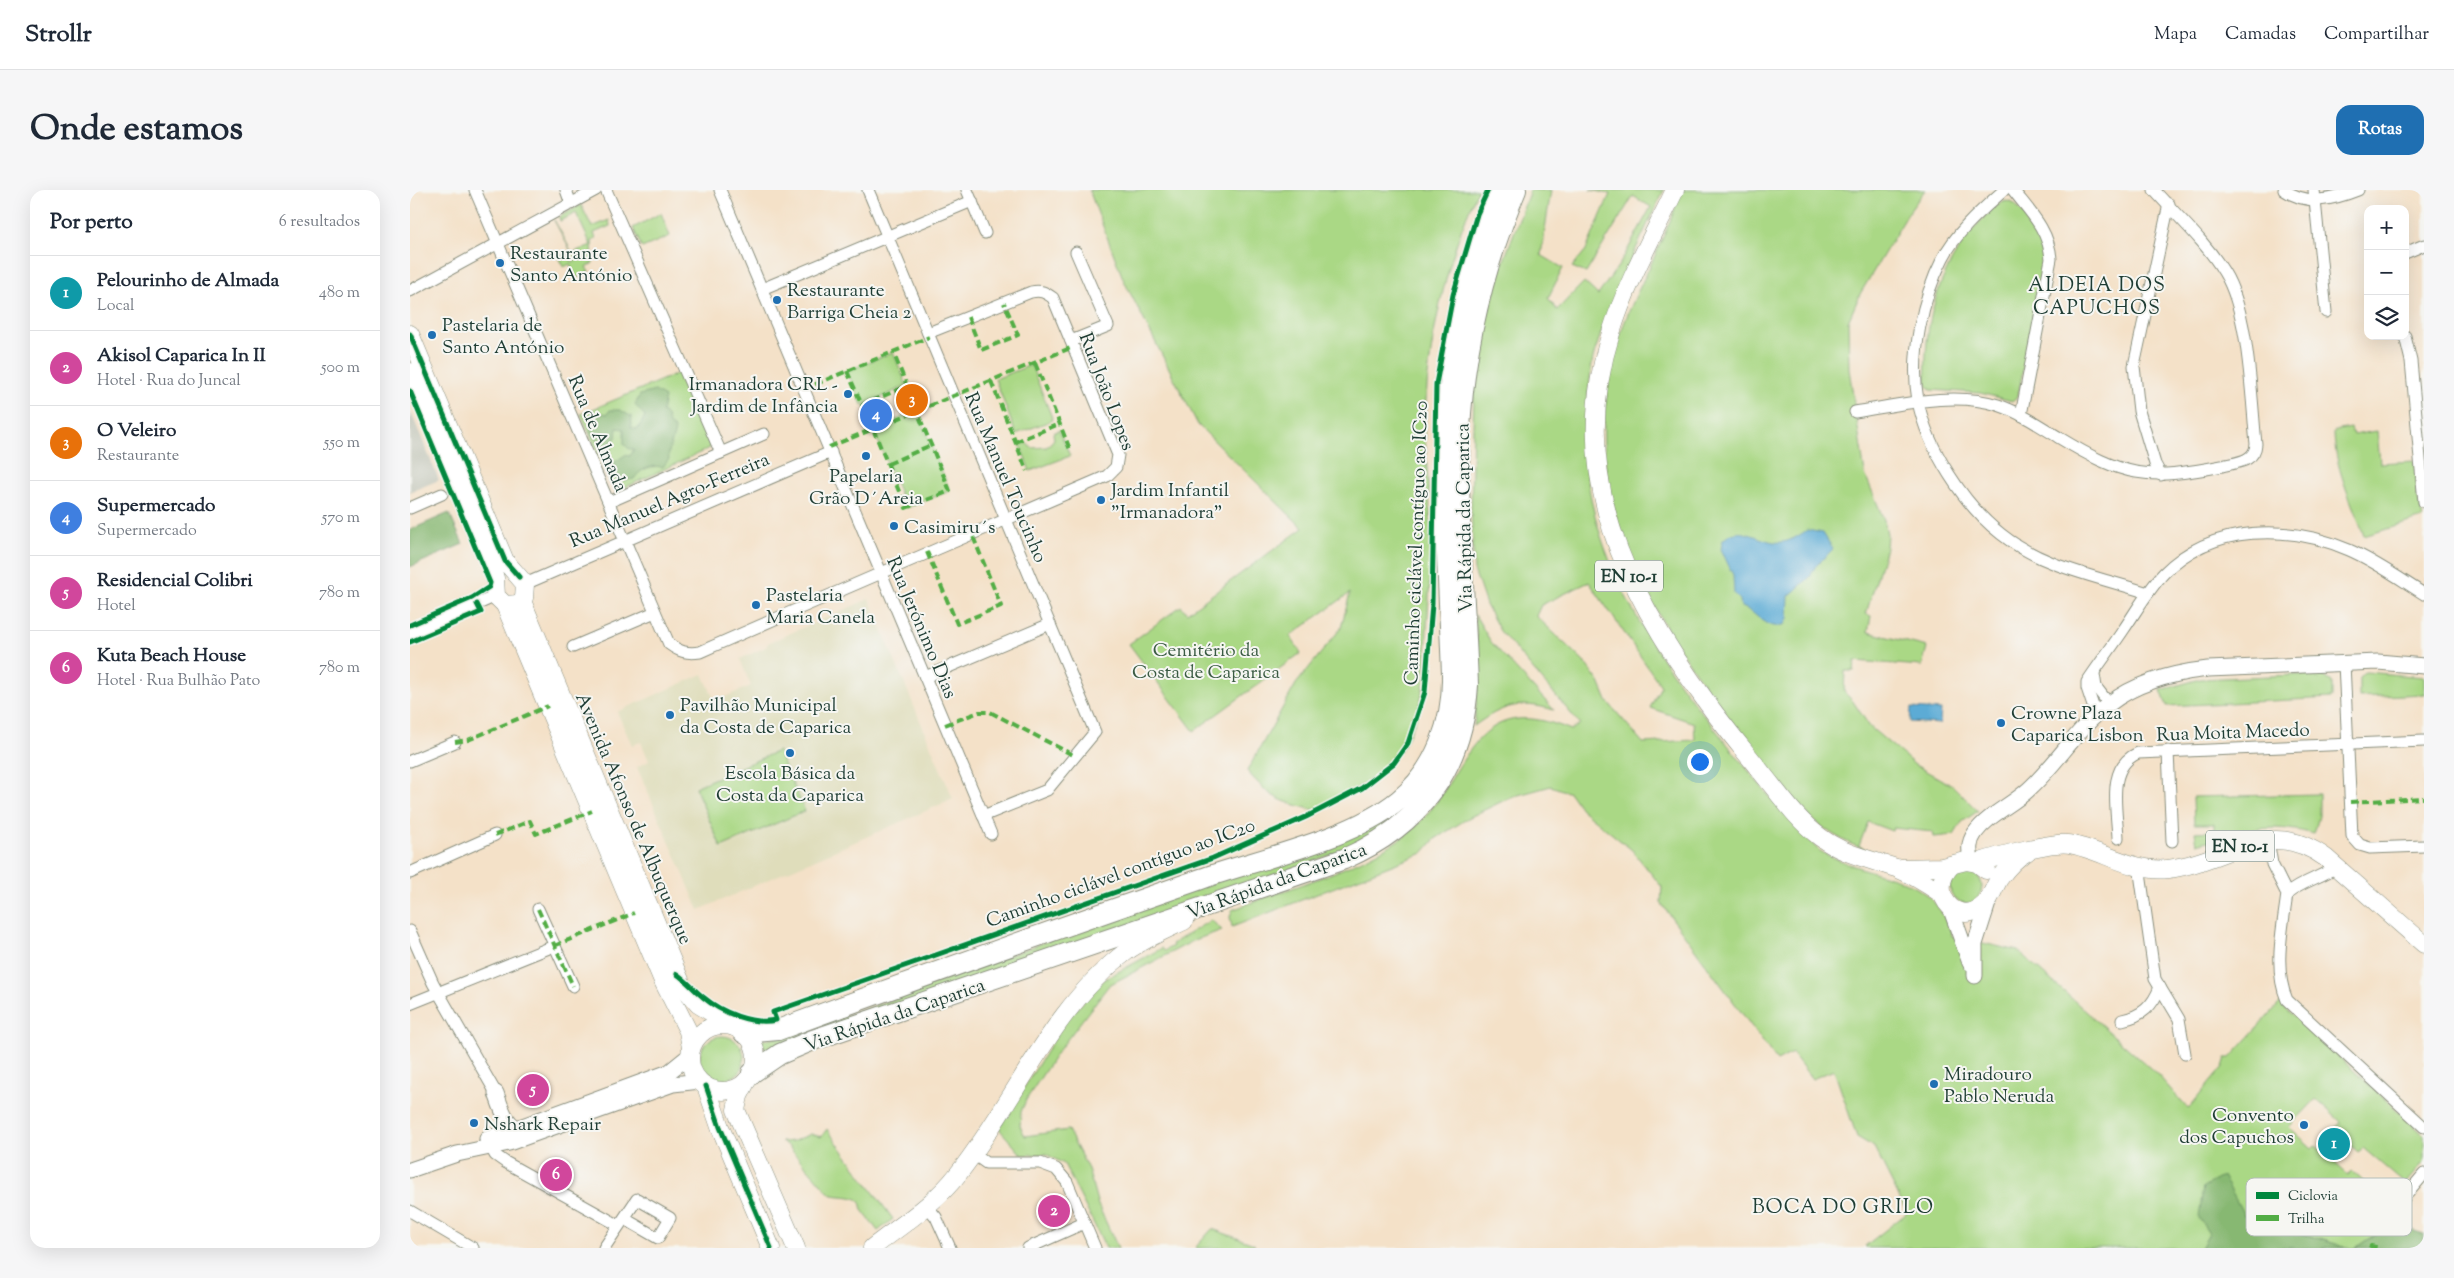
<!DOCTYPE html>
<html lang="pt">
<meta charset="utf-8">
<style>
body{margin:0;font-family:"Sorts Mill Goudy",serif;background:#f6f6f7;color:#1f2937}
.controls{position:absolute;right:15px;top:15px;display:grid;overflow:hidden;border-radius:10px;box-shadow:0 5px 20px #0002}
.controls button{width:45px;height:45px;display:grid;place-items:center;padding:0;border:0;border-bottom:1px solid #e0e1e3;background:#fff;color:#1f2937;font:25px sans-serif}
.you{position:absolute;left:1289px;top:571px;width:18px;height:18px;margin:-12px;border:4px solid #fff;border-radius:50%;background:#1a73e8;box-shadow:0 0 0 8px #1a73e833}
.badge{display:grid;place-items:center;width:32px;height:32px;border-radius:50%;background:#1f6fb2;color:#fff;font-size:16px;font-weight:700}
.pin{position:absolute;translate:-50% -50%;border:2px solid #fff;box-shadow:0 1px 5px #0006}
.list{margin:0;padding:0;list-style:none}
h2{display:flex;justify-content:space-between;align-items:center;height:65px;margin:0;padding:0 20px;font-size:21px}
h2 small{font-size:16px;font-weight:400;color:#747a83}
.list li{display:grid;grid-template-columns:32px 1fr auto;gap:15px;align-items:center;box-sizing:border-box;height:75px;padding:0 20px;border-top:1px solid #e0e1e3}
.list b{display:block;font-size:19px;white-space:nowrap}
.list p{margin:0;font-size:16px;white-space:nowrap;color:#747a83}
.list em{font-size:16px;font-style:normal;color:#747a83}
.icon{flex:none;width:28px;height:28px;fill:none;stroke:currentColor;stroke-width:2;stroke-linecap:round;stroke-linejoin:round}
.map{position:relative;flex:none;width:2014px;height:1058px;overflow:hidden;border-radius:15px}
header{display:flex;align-items:center;gap:30px;box-sizing:border-box;height:70px;padding:0 25px;background:#fff;border-bottom:1px solid #e0e1e3}
header strong{font-size:24px}
nav{display:flex;gap:28px;margin-inline-start:auto;font-size:18px}
.intro{display:flex;align-items:center;justify-content:space-between;box-sizing:border-box;height:120px;padding:0 30px}
h1{margin:0;font-size:35px}
.button{padding:12px 22px;border-radius:15px;background:#1f6fb2;color:#fff;font-size:18px;font-weight:700}
main{display:flex;gap:30px;padding:0 30px}
aside{flex:1;background:#fff;border-radius:15px;box-shadow:0 5px 20px #0002}
.map>svg:first-child{display:block}
.built{fill:#dfddbb}
.industrial{fill:#c3c6b9}
.green{fill:#aad885;stroke:#648a5c;fill-rule:evenodd}
.forest{fill:#87b872;stroke:#537a53}
.water{fill:#5babd5;stroke:#3d7484}
.lines{fill:none;stroke-linecap:round;stroke-linejoin:round}
.street-casing{stroke:#8a8f7e;stroke-width:13}
.secondary-casing{stroke:#8a8f7e;stroke-width:17}
.primary-casing{stroke:#8a8f7e;stroke-width:19}
.highway-casing{stroke:#8a8f7e;stroke-width:22}
.street{stroke:#fff;stroke-width:11}
.secondary{stroke:#fff;stroke-width:15}
.primary{stroke:#fff;stroke-width:18}
.highway{stroke:#fff;stroke-width:20}
.quiet{stroke:#52ad45;stroke-width:4;stroke-dasharray:8 4;stroke-linecap:butt}
.cycleway-casing{stroke:#f6f6f2;stroke-width:8}
.cycleway{stroke:#00873e;stroke-width:5}
.poi-dot{fill:#1f6fb2;stroke:#f6f6f2;stroke-width:2}
.labels{text-anchor:middle;stroke-width:4;stroke-linejoin:round;paint-order:stroke}
.shield{fill:#f6f6f2;stroke:#60746d;stroke-width:1}
.shield-label{font-size:18px;font-weight:bold;fill:#1f3d34}
.poi-label{font-size:19px;fill:#1f3d34;stroke:#f6f6f2;text-anchor:start}
.street-label{font-size:19px;fill:#1f3d34;stroke:#f6f6f2}
.park-label{font-size:19px;fill:#3b5c44;stroke:#f6f6f2}
.neighbourhood-label{font-size:20px;letter-spacing:1px;fill:#1f3d34;stroke:#f6f6f2}
.key{fill:#f6f6f2;stroke:#b6beb9;stroke-width:1}
.key-label{font-size:14px;fill:#1f3d34}
</style>
<header>
<strong>Strollr</strong>
<nav><a>Mapa</a><a>Camadas</a><a>Compartilhar</a></nav>
</header>
<div class="intro"><h1>Onde estamos</h1><a class="button">Rotas</a></div>
<main>
<aside>
<h2>Por perto<small>6 resultados</small></h2>
<ul class="list">
<li><span class="badge" style="background:#0f9aa8">1</span><div><b>Pelourinho de Almada</b><p>Local</p></div><em>480 m</em></li>
<li><span class="badge" style="background:#d1479c">2</span><div><b>Akisol Caparica In II</b><p>Hotel · Rua do Juncal</p></div><em>500 m</em></li>
<li><span class="badge" style="background:#e8710a">3</span><div><b>O Veleiro</b><p>Restaurante</p></div><em>550 m</em></li>
<li><span class="badge" style="background:#3f7fe0">4</span><div><b>Supermercado</b><p>Supermercado</p></div><em>570 m</em></li>
<li><span class="badge" style="background:#d1479c">5</span><div><b>Residencial Colibri</b><p>Hotel</p></div><em>780 m</em></li>
<li><span class="badge" style="background:#d1479c">6</span><div><b>Kuta Beach House</b><p>Hotel · Rua Bulhão Pato</p></div><em>780 m</em></li>
</ul>
</aside>
<div class="map">
<svg width="2014" height="1058" viewBox="0 0 2014 1058">
<rect width="100%" height="100%" fill="#f6f6f2"/>
<filter id="ink" filterUnits="userSpaceOnUse"><feTurbulence type="fractalNoise" baseFrequency=".02" numOctaves="2"/><feDisplacementMap in="SourceGraphic" scale="10" xChannelSelector="R" yChannelSelector="G"/><feConvolveMatrix kernelMatrix="1 2 1 2 8 2 1 2 1" color-interpolation-filters="sRGB"/></filter>
<filter id="wash" filterUnits="userSpaceOnUse"><feTurbulence type="fractalNoise" baseFrequency=".0096" numOctaves="4" result="noise"/><feDisplacementMap in="SourceGraphic" scale="20" xChannelSelector="R" yChannelSelector="G"/><feGaussianBlur stdDeviation="1.12" result="paint"/><feColorMatrix in="noise" values="0 0 0 0 0 0 0 0 0 0 0 0 0 0 0 0 0 1.4 0 .05"/><feComposite in="paint" operator="in"/></filter>
<g filter="url(#wash)">
<rect width="100%" height="100%" fill="#f4e1c8"/>
<path class="built" d="M459,409L543,609L289,720L227,577L239,571L231,552L222,555L207,522L293,484L305,511L341,496L330,469L356,457L358,453Z"/>
<path class="industrial" d="M0,220L29,290L0,302Z"/>
<g class="green">
<path d="M679,0H1068C1036,68 1016,159 1015,234C1015,272 1021,310 1021,347C1021,377 1019,408 1017,438C1016,479 1015,522 992,558C971,590 936,604 904,620C867,610 863,610 837,581L886,494L931,438L940,403L880,446L891,463L784,541L719,454L771,416L777,423L893,338L788,235L714,91Z"/>
<path d="M1120,0H1141L1131,65L1153,78L1138,108L1147,120L1174,92L1188,105L1211,72L1241,17L1223,6L1176,83L1162,77L1176,60L1200,4L1180,0H1254C1229,52 1203,105 1185,161C1181,172 1181,185 1179,197C1157,328 1225,441 1305,539C1332,572 1358,607 1388,638C1395,645 1402,655 1410,661C1415,664 1421,667 1427,669C1476,692 1522,683 1542,746L1608,761L1748,885L1778,919L1813,877L1816,868H1820L1870,813L2014,945V972L1995,994L1953,958L1948,962L1924,940L1931,932L1906,909L1879,937L1902,958L1905,955L1938,985L1942,981L1977,1013L1970,1022L1981,1034L1945,1058H1938L1834,1025L1790,1028L1799,1044L1791,1058H1456L1455,1056L1497,1023L1464,957L1447,947L1424,880L1402,889L1382,863L1367,871L1251,713L1252,697L1222,660L1171,619L1160,603L1141,596L1101,607L1060,627L1025,649L1013,663L822,737L820,727L822,720C878,698 939,682 990,649C1059,604 1051,493 1161,540L1170,534L1090,441L1076,415L1064,380L1061,318L1064,200L1073,141L1091,78ZM1179,392L1251,496L1240,518L1284,533L1285,550L1233,553L1197,511L1189,492L1175,473L1126,426L1131,415Z"/>
<path d="M1272,0H1515L1499,22L1450,104L1438,132L1439,179L1455,284L1474,330L1477,344L1476,358L1456,424L1461,426L1458,442L1517,457L1512,476L1445,471L1444,481H1435L1434,502L1442,510L1460,537L1505,575L1543,596L1568,621L1552,632L1544,645L1524,647L1523,642L1483,638L1482,641L1458,632L1449,656L1462,662C1402,643 1379,605 1342,557C1268,466 1182,343 1195,219C1197,201 1200,180 1205,162C1214,125 1235,89 1250,54C1258,37 1265,18 1272,0Z"/>
<path d="M1596,11C1603,12 1607,16 1612,22C1627,39 1634,56 1632,79L1608,206L1602,211L1570,203L1521,200L1516,194C1513,136 1527,80 1567,35C1575,26 1584,15 1596,11Z"/>
<path d="M171,15L182,37L199,30L200,36L184,43L186,49L182,51L183,73L176,77L179,82L166,88L160,74L154,77L149,67L157,62L162,72L166,70L144,30L162,63L181,55L166,23L150,31L149,27Z"/>
<path d="M251,23L260,46L232,58L223,38Z"/>
<path d="M483,162L497,196L452,215L437,181Z"/>
<path d="M621,175L643,230L606,244L585,189Z"/>
<path d="M271,182L301,255L300,258L214,298L205,299L200,292L171,224Z"/>
<path d="M507,221L540,301L496,318L463,239Z"/>
<path d="M1941,238L1943,245L1967,241L1970,273L2005,271L2007,305L2013,328L1954,346C1942,312 1924,277 1924,241Z"/>
<path d="M649,240L660,266L620,281L610,255L616,253L622,258L637,257L644,249L643,243Z"/>
<path d="M1065,425L1081,452L1144,520C1109,510 1093,515 1064,536L1069,487Z"/>
<path d="M1955,482L2014,487V504L1949,507V488Z"/>
<path d="M1910,484L1922,492V508L1757,516L1751,500L1790,489Z"/>
<path d="M368,561L395,621L311,657L285,597Z"/>
<path d="M1909,604V626L1904,644C1870,635 1840,635 1809,653L1808,648L1787,654L1785,642L1804,641V634H1784L1783,607Z"/>
<path d="M1001,617L948,655L357,865L352,850L377,846L456,819L991,619Z"/>
<circle cx="1556" cy="697" r="16"/>
<path d="M801,730L812,740L785,750L699,795L646,864L616,910L611,922L610,936L615,946L658,940L678,979L688,1015L708,1058H696L654,974L636,964L612,965L590,940V936L656,830L695,789L752,758L754,761L763,756L762,754Z"/>
<circle cx="312" cy="868" r="22"/>
<path d="M417,939L483,1029L468,1041L452,1020L450,1011C440,1004 431,1008 420,1004L377,955L371,952L384,951L401,944L411,947Z"/>
<path d="M802,1039L844,1054L845,1058H785Z"/>
</g>
<g class="forest">
<path d="M245,201L255,207L252,222L257,225L258,233L265,239C264,249 257,261 259,269L253,277C242,275 231,278 224,289L210,291L205,284V272L215,265L220,266L224,259H219L214,254V239L207,238L206,248L201,252L202,258L195,262L181,243V234L193,223L197,224L200,220H210L222,227L221,238L228,239L235,226L225,215L230,205Z"/>
<path d="M39,323L53,354L0,377V340Z"/>
<path d="M1813,986L1834,1025L1938,1058H1791L1799,1044L1789,1028L1793,997Z"/>
<path d="M1981,1034L2014,1044V1058H1945Z"/>
</g>
<g class="water">
<path d="M1397,340L1413,343L1423,359L1405,377L1400,387L1379,406L1378,429L1375,434C1355,443 1348,421 1331,417L1330,410L1324,404L1323,385L1311,359L1313,350C1332,331 1351,355 1372,352C1381,351 1390,345 1397,340Z"/>
<path d="M1501,518L1531,520L1530,534L1500,532Z"/>
</g>
</g>
<g filter="url(#ink)">
<g class="lines">
<g class="street-casing">
<g id="street">
<path d="M65,0L259,454C270,462 277,464 290,462C425,402 561,345 697,286L706,277L708,265L643,108C635,102 631,100 621,102L518,143"/>
<path d="M156,0L161,14"/>
<path d="M196,0L311,263"/>
<path d="M310,0L581,644"/>
<path d="M458,0L685,542L637,600L573,626"/>
<path d="M557,0L575,43"/>
<path d="M1594,0C1572,20 1547,41 1533,68C1512,109 1500,165 1508,211C1517,258 1554,315 1591,344C1632,377 1689,387 1738,403"/>
<path d="M1603,0C1620,22 1639,40 1641,69L1611,225"/>
<path d="M1874,0C1898,16 1923,10 1948,0"/>
<path d="M1904,0L1916,122"/>
<path d="M1995,63L2014,55"/>
<path d="M352,99L562,11"/>
<path d="M0,101L186,0"/>
<path d="M1995,146L2001,171L2014,312"/>
<path d="M661,151L698,136L666,62"/>
<path d="M1445,222C1490,215 1543,201 1588,215C1609,222 1629,235 1648,247C1714,287 1736,291 1812,276C1827,272 1845,272 1846,254C1841,205 1839,122 1814,82C1795,51 1768,27 1744,0"/>
<path d="M1751,285L1745,274L1729,221L1724,176L1759,14"/>
<path d="M199,312L354,244"/>
<path d="M0,318L32,304"/>
<path d="M115,394L421,262"/>
<path d="M0,444L86,406"/>
<path d="M163,457L245,422"/>
<path d="M1934,473L1942,646L1950,655L1960,658L2014,656"/>
<path d="M1684,484L1686,497L1699,514"/>
<path d="M515,487L640,434"/>
<path d="M1686,525L1677,498V492C1689,474 1702,457 1714,439C1727,420 1738,400 1754,383C1802,334 1879,334 1939,360C1965,371 1990,389 2014,404"/>
<path d="M1758,561L1762,651"/>
<path d="M0,571L45,552"/>
<path d="M1708,648C1707,618 1696,577 1728,563L2014,551"/>
<path d="M1858,650L1862,674L1877,704C1892,691 1911,688 1927,676"/>
<path d="M1729,676L1745,789L1769,829L1775,864"/>
<path d="M0,683L85,645"/>
<path d="M1877,704C1873,737 1863,778 1877,810L2014,937"/>
<path d="M128,719L163,796"/>
<path d="M0,741L23,793L86,903"/>
<path d="M0,814L144,756"/>
<path d="M1712,830C1732,826 1743,816 1750,797"/>
<path d="M78,952L85,965L95,972L208,1035"/>
<path d="M562,963L576,973H630L646,979L657,992L685,1058"/>
<path d="M516,1015L526,1027L540,1058"/>
<path d="M0,1021L63,1058"/>
<path d="M1982,1022L2014,984"/>
<path d="M194,1058L227,1009L260,1028L248,1048L215,1029"/>
<path d="M618,1058L674,1033"/>
</g>
</g>
<g class="secondary-casing">
<g id="secondary">
<path d="M1562,672C1559,661 1558,653 1565,643C1578,625 1602,615 1618,600C1647,574 1667,538 1699,514C1727,492 1763,483 1798,479L1968,472L2014,476"/>
<path d="M1540,717L1560,773"/>
<path d="M1565,786V754L1579,710"/>
<path d="M86,903C92,920 95,934 113,942"/>
<path d="M77,949L259,882L280,865"/>
<path d="M0,980L47,964L99,953L263,894L290,891"/>
</g>
</g>
<g class="primary-casing">
<g id="primary">
<path d="M1265,0C1243,46 1216,94 1201,143C1156,284 1216,403 1298,514C1315,538 1334,560 1352,583C1370,605 1387,630 1410,647C1434,665 1460,669 1486,678C1503,685 1517,694 1532,704"/>
<path d="M0,144L95,371L115,394L114,408L108,414L95,415L86,406L85,388L81,376L0,182"/>
<path d="M112,411L272,795L288,814L328,839"/>
<path d="M95,415L253,791L278,841L281,857"/>
<path d="M1567,673C1585,667 1642,651 1659,654C1692,660 1724,683 1758,679C1817,672 1858,625 1916,668L2014,754"/>
<path d="M1541,676C1517,700 1544,736 1570,718C1580,712 1583,699 1589,689C1597,678 1605,668 1617,662"/>
<path d="M1491,678L1532,677L1556,671L1567,673L1576,680"/>
<circle cx="313" cy="868" r="33"/>
<path d="M337,890L329,906L326,920L386,1058"/>
<path d="M296,896L310,937L361,1058"/>
<path d="M462,1058C491,1035 525,1014 548,984C606,911 640,819 717,761C734,749 755,740 774,731"/>
</g>
</g>
<g class="highway-casing">
<g id="highway">
<path d="M334,843L368,840C509,788 649,738 791,689C851,668 940,650 989,610C1026,580 1043,532 1042,485C1036,315 1018,161 1091,0"/>
<path d="M342,883L370,864L403,850L934,669C1010,636 1053,578 1058,495C1055,405 1045,313 1051,223C1057,146 1076,71 1106,0"/>
</g>
</g>
<use href="#street" class="street"/>
<use href="#secondary" class="secondary"/>
<use href="#primary" class="primary"/>
<use href="#highway" class="highway"/>
<g class="quiet">
<path d="M558,127L571,160L608,145L594,113"/>
<path d="M625,173L661,262"/>
<path d="M437,181L452,215L497,196L483,162"/>
<path d="M581,191L617,281"/>
<path d="M394,199L519,147"/>
<path d="M463,239L496,318L540,301L507,221"/>
<path d="M605,252L649,234"/>
<path d="M419,257L663,157"/>
<path d="M478,274L521,255"/>
<path d="M517,362L547,434L591,416L562,344"/>
<path d="M535,535L569,522H580L665,566"/>
<path d="M45,552L58,550L138,516"/>
<path d="M1940,612L2014,608"/>
<path d="M85,645L120,631L126,644L182,621"/>
<path d="M128,719L163,796"/>
<path d="M144,756L224,723"/>
<path d="M1960,1058L1961,1056L1970,1058"/>
</g>
<g class="cycleway-casing">
<g id="cycleway">
<path d="M0,144L95,371L109,387"/>
<path d="M0,201L80,393L79,397L62,408L0,435"/>
<path d="M0,452L71,422L67,414"/>
<path d="M267,784C277,791 284,800 293,807C312,823 342,835 366,830L363,822L803,668L896,627L952,598L984,573L998,553L1015,502L1022,414L1026,194L1043,105L1067,24L1078,0"/>
<path d="M296,896L310,937L361,1058"/>
</g>
</g>
<use href="#cycleway" class="cycleway"/>
</g>
</g>
<g class="poi-dot">
<circle cx="90" cy="73" r="5"/>
<circle cx="367" cy="110" r="5"/>
<circle cx="22" cy="145" r="5"/>
<circle cx="438" cy="204" r="5"/>
<circle cx="456" cy="266" r="5"/>
<circle cx="691" cy="310" r="5"/>
<circle cx="484" cy="336" r="5"/>
<circle cx="346" cy="415" r="5"/>
<circle cx="260" cy="525" r="5"/>
<circle cx="1591" cy="533" r="5"/>
<circle cx="380" cy="563" r="5"/>
<circle cx="1524" cy="894" r="5"/>
<circle cx="64" cy="933" r="5"/>
<circle cx="1894" cy="935" r="5"/>
</g>
<g class="labels">
<g class="shield">
<rect x="1185" y="370.5" width="68" height="31" rx="4"/>
<rect x="1796" y="640.5" width="68" height="31" rx="4"/>
</g>
<g class="shield-label">
<text x="1219" y="392">EN 10-1</text>
<text x="1830" y="662">EN 10-1</text>
</g>
<g class="poi-label">
<text x="100" y="69">Restaurante<tspan x="100" dy="22">Santo António</tspan></text>
<text x="377" y="106">Restaurante<tspan x="377" dy="22">Barriga Cheia 2</tspan></text>
<text x="32" y="141">Pastelaria de<tspan x="32" dy="22">Santo António</tspan></text>
<text x="428" y="200" text-anchor="end">Irmanadora CRL -<tspan x="428" dy="22">Jardim de Infância</tspan></text>
<text x="456" y="292" text-anchor="middle">Papelaria<tspan x="456" dy="22">Grão D´Areia</tspan></text>
<text x="701" y="306">Jardim Infantil<tspan x="701" dy="22">"Irmanadora"</tspan></text>
<text x="494" y="343">Casimiru´s</text>
<text x="356" y="411">Pastelaria<tspan x="356" dy="22">Maria Canela</tspan></text>
<text x="270" y="521">Pavilhão Municipal<tspan x="270" dy="22">da Costa de Caparica</tspan></text>
<text x="1601" y="529">Crowne Plaza<tspan x="1601" dy="22">Caparica Lisbon</tspan></text>
<text x="380" y="589" text-anchor="middle">Escola Básica da<tspan x="380" dy="22">Costa da Caparica</tspan></text>
<text x="1534" y="890">Miradouro<tspan x="1534" dy="22">Pablo Neruda</tspan></text>
<text x="1884" y="931" text-anchor="end">Convento<tspan x="1884" dy="22">dos Capuchos</tspan></text>
<text x="74" y="940">Nshark Repair</text>
</g>
<g class="street-label">
<text transform="translate(698 201) rotate(69)" y="7">Rua João Lopes</text>
<text transform="translate(189 243) rotate(67)" y="7">Rua de Almada</text>
<text transform="translate(597 287) rotate(67)" y="7">Rua Manuel Toucinho</text>
<text transform="translate(259 309) rotate(-23)" y="7">Rua Manuel Agro-Ferreira</text>
<text transform="translate(1053 328) rotate(-91)" y="7">Via Rápida da Caparica</text>
<text transform="translate(1005 353) rotate(-88)" y="7">Caminho ciclável contíguo ao IC20</text>
<text transform="translate(513 437) rotate(67)" y="7">Rua Jerónimo Dias</text>
<text transform="translate(1823 541) rotate(-2)" y="7">Rua Moita Macedo</text>
<text transform="translate(225 628) rotate(67)" y="7">Avenida Afonso de Albuquerque</text>
<text transform="translate(710 682) rotate(-20)" y="7">Caminho ciclável contíguo ao IC20</text>
<text transform="translate(866 690) rotate(-20)" y="7">Via Rápida da Caparica</text>
<text transform="translate(484 824) rotate(-19)" y="7">Via Rápida da Caparica</text>
</g>
<g class="park-label">
<text x="796" y="466">Cemitério da<tspan x="796" dy="22">Costa de Caparica</tspan></text>
</g>
<g class="neighbourhood-label">
<text x="1687" y="101">ALDEIA DOS<tspan x="1687" dy="23">CAPUCHOS</tspan></text>
<text x="1433" y="1023">BOCA DO GRILO</text>
</g>
</g>
<rect x="1836" y="988" width="166" height="58" rx="8" class="key"/>
<rect x="1846" y="1002" width="23" height="7" fill="#00873e"/>
<rect x="1846" y="1025" width="23" height="6" fill="#52ad45"/>
<g class="key-label">
<text x="1878" y="1010">Ciclovia</text>
<text x="1878" y="1033">Trilha</text>
</g>
</svg>
<div class="controls">
<button>+</button>
<button>−</button>
<button><svg class="icon" aria-label="layers" viewBox="0 0 24 24"><path d="M12 4l9 5-9 5-9-5zM3 14l9 5 9-5"/></svg></button>
</div>
<div class="you"></div>
<div class="pin badge" style="left:1924px;top:954px;background:#0f9aa8">1</div>
<div class="pin badge" style="left:644px;top:1021px;background:#d1479c">2</div>
<div class="pin badge" style="left:502px;top:210px;background:#e8710a">3</div>
<div class="pin badge" style="left:466px;top:225px;background:#3f7fe0">4</div>
<div class="pin badge" style="left:123px;top:900px;background:#d1479c">5</div>
<div class="pin badge" style="left:146px;top:985px;background:#d1479c">6</div>
</div>
</main>
